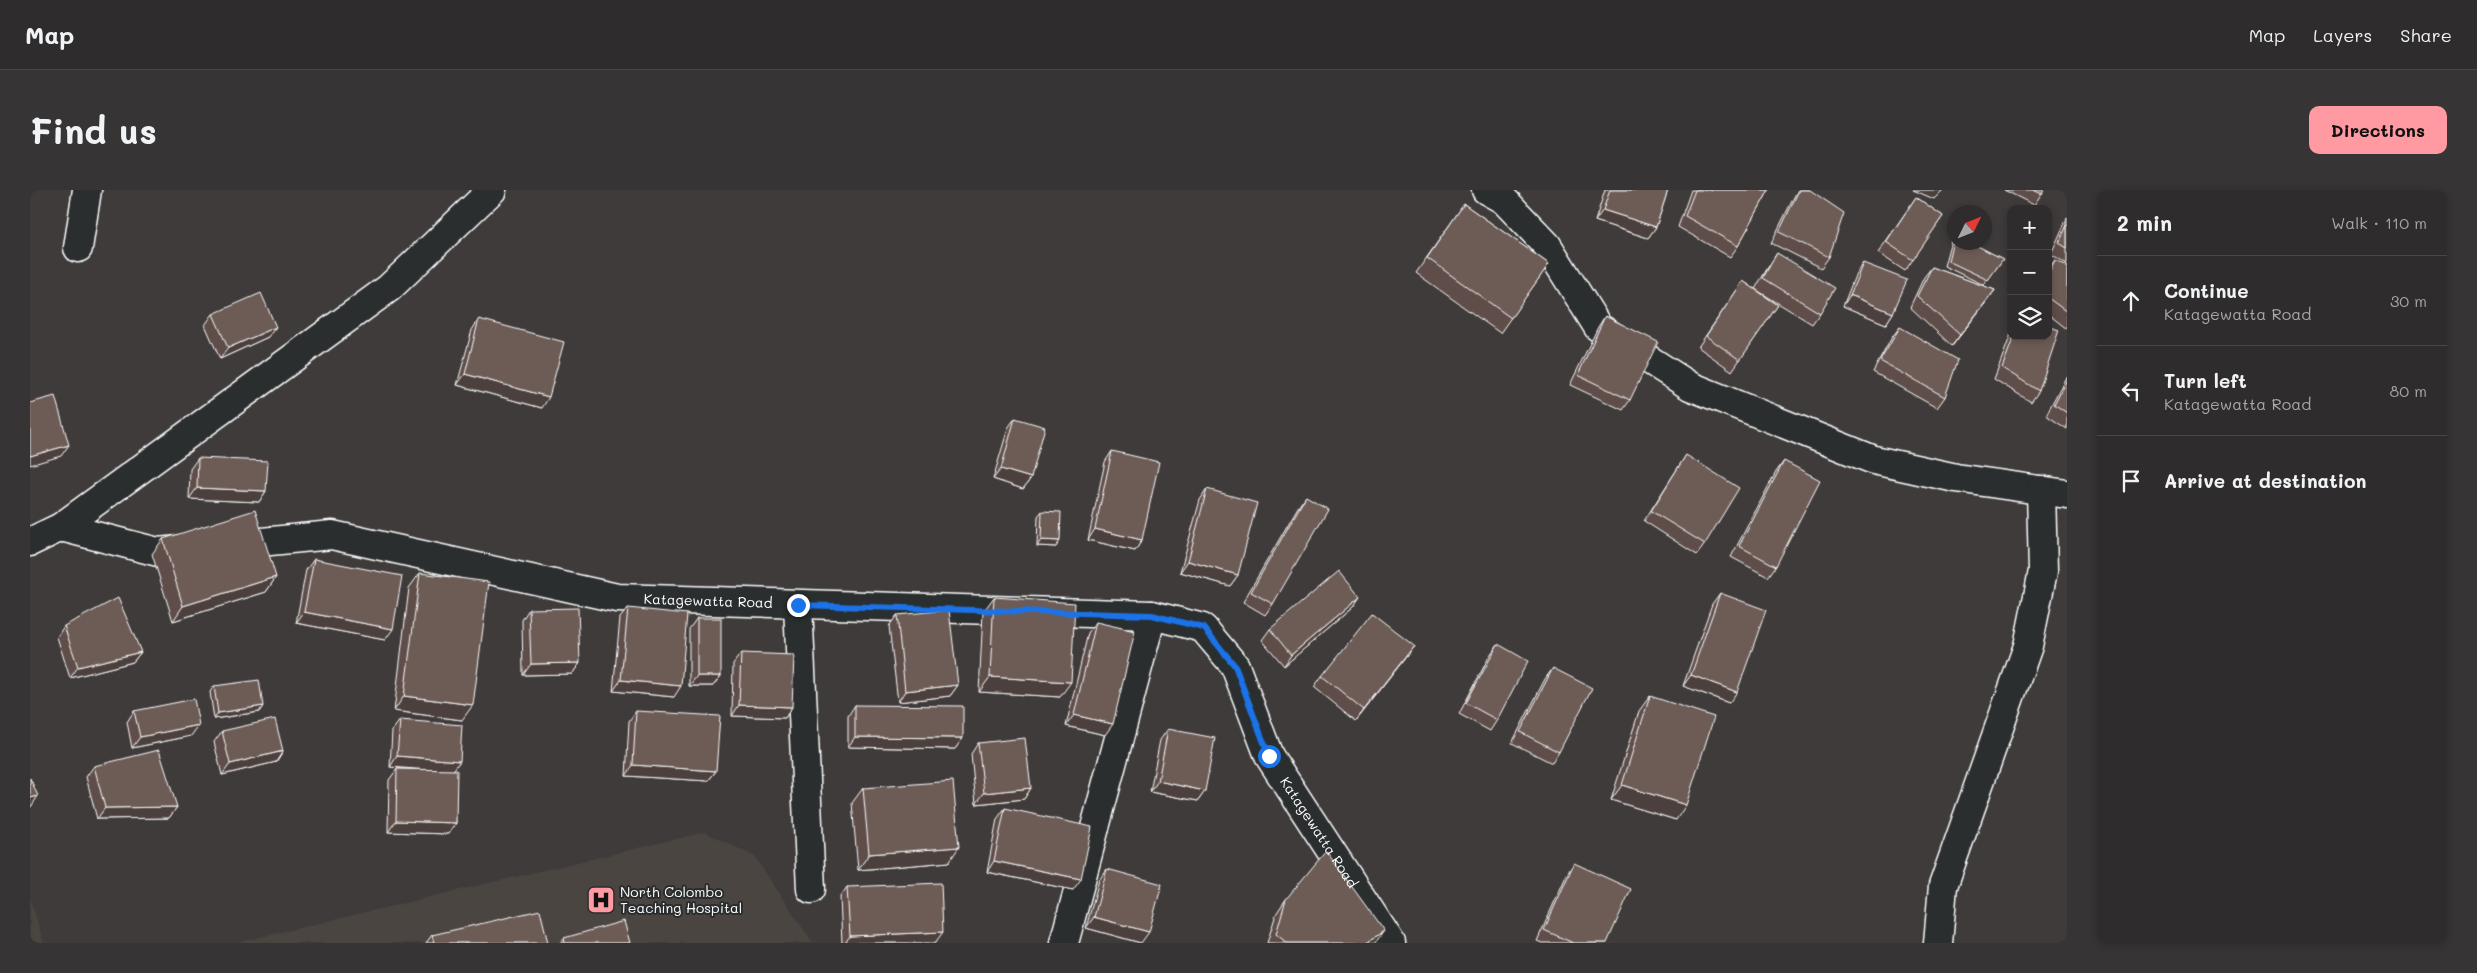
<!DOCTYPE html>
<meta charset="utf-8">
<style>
body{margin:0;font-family:Mali,sans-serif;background:#363434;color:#f1f3f6}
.controls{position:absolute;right:15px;top:15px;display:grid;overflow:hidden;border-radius:10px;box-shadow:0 2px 8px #0003}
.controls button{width:45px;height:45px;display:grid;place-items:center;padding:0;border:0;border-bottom:1px solid #494848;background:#2e2c2c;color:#f1f3f6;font:25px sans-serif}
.compass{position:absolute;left:1917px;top:15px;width:45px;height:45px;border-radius:50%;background:#2e2c2c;box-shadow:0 2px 8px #0003;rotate:47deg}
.stop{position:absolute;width:15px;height:15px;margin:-11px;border:4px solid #1a73e8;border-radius:50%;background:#fff}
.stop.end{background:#1a73e8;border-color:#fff;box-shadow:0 1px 5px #0008}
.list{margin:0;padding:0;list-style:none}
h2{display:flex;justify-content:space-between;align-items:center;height:65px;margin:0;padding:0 20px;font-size:21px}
h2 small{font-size:16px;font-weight:400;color:#a7a7a9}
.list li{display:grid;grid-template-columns:32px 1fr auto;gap:15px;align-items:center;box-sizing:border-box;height:90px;padding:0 20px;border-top:1px solid #494848}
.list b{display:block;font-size:19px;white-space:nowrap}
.list p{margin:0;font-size:16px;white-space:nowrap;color:#a7a7a9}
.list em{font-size:16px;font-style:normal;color:#a7a7a9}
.icon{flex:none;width:28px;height:28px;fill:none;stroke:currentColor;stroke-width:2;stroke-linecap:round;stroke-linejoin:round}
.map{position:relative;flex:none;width:2037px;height:753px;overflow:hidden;border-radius:10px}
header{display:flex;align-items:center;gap:30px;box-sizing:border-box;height:70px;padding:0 25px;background:#2e2c2c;border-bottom:1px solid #494848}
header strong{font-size:24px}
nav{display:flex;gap:28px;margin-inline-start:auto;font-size:18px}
.intro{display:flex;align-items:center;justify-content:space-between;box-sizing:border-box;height:120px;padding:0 30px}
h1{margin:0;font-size:35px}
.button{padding:12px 22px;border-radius:10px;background:#ff9aa2;color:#111;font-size:18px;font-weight:700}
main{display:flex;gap:30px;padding:0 30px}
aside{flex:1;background:#2e2c2c;border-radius:10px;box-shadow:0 2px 8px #0003}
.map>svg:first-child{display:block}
.built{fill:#4c4542}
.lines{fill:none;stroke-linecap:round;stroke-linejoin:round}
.street-casing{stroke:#fff;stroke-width:31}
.street{stroke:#2a2d2e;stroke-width:28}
.wall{fill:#5e4e4a;stroke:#fff}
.shaded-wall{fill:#4c403c;stroke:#fff}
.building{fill:#6d5b56;stroke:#fff}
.route{stroke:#1a73e8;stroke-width:6}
.labels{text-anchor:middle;stroke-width:4;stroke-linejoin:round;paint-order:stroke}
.street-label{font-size:14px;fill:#fff;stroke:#2a2d2e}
.poi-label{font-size:14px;fill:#fff;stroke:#2a2d2e;text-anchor:start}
</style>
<header>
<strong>Map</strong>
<nav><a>Map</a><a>Layers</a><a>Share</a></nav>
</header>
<div class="intro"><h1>Find us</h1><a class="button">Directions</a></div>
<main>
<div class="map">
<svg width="2037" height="753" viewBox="0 0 2037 753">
<rect width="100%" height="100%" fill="#3e3b3a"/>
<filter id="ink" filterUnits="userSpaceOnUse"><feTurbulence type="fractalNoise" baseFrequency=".02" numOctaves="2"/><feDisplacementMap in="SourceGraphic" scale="10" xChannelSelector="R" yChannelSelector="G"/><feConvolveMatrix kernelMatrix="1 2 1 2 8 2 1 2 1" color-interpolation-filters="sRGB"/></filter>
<g filter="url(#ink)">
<g class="built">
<path d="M675,642L724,666L783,753H205Z"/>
<path d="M0,708L14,753H0Z"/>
</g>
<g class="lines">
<g class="street-casing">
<g id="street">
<path d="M1456,0L1474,10L1517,55L1568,137L1660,196L1844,270L1926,288L2037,304"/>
<path d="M48,58L57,0"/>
<path id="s1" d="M31,337L128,362L302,345L587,408L1122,425L1173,438L1205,476L1239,566L1361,753"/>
<path d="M0,352L31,337L359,98L462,0"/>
<path d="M768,415L781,699"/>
<path d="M1034,753L1122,425"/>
<path d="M1908,753L1913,696L1998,456L2013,381L2011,300"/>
</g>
</g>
<use href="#street" class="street"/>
</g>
<g class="wall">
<path d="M1575,0H1638L1626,37L1618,48L1565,31Z"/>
<path d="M1661,0H1739L1708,56L1700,67L1648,37Z"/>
<path d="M1768,0H1780L1799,67L1791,78L1741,53L1765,5Z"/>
<path d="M1974,0H2014L2004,15Z"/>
<path d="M1886,7L1913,26L1875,81L1848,63Z"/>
<path d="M1434,14L1519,74L1470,143L1386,83Z"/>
<path d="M2037,28V74L2021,64Z"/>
<path d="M1924,45L1973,69L1954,95L1914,76L1921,50Z"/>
<path d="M1747,63L1790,123L1782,134L1725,99L1740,74Z"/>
<path d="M2025,70L2037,76V139L2018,124V79Z"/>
<path d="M1833,73L1863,123L1856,134L1813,116L1826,83Z"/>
<path d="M1902,77L1965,100L1922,156L1880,117L1894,87Z"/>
<path d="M1713,91L1748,115L1702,181L1668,157Z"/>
<path d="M183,124L238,147L190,169L175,135Z"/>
<path d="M1575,126L1600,210L1593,220L1540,195L1568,137Z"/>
<path d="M449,129L512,218L427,195L442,140Z"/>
<path d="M1870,137L1915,207L1907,218L1843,182L1862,147Z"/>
<path d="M1981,144V146H2018L2009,201L2001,212L1964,189Z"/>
<path d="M2037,185V239L2016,225Z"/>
<path d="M985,228L1001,288L993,299L963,289L978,238Z"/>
<path d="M1082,261L1112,350L1105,361L1058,350L1075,272Z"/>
<path d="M1656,265L1675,354L1667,365L1614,331Z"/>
<path d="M168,268L236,301L229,312L159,309L160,279Z"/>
<path d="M1754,271L1746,376L1738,387L1701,367L1746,282Z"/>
<path d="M1177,299L1208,385L1200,396L1150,382L1170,310Z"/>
<path d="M1276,306L1243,414L1235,425L1213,412L1268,317Z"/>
<path d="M1012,321L1026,357L1007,356L1008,326Z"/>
<path d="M133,349L246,387L236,402L143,431L122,364Z"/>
<path d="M284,369L355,450L266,433L276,380Z"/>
<path d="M390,383L432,530L364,521L379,398Z"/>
<path d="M1690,403L1699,513L1653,496L1682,414Z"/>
<path d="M964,407L1030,507L949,502L953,422Z"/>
<path d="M1323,417L1254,476L1232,450L1240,439Z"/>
<path d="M598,418L644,507L583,501L590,428Z"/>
<path d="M499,419L550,473L542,484L493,485L492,430Z"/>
<path d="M867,425L928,495L920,506L868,512L859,436Z"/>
<path d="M667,428L691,486L683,496H659V439Z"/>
<path d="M1066,432L1075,545L1036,536L1058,443Z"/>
<path d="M34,436L111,462L103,472L40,488L27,447Z"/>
<path d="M1468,454L1467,530L1460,541L1429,524L1460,465Z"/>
<path d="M1384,456L1326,531L1284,497L1292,486Z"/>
<path d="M711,463L762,517L755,528L702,526L703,474Z"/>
<path d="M1523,478L1529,562L1522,573L1482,553L1515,489Z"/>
<path d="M184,496L233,516L229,522L184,529L180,502Z"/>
<path d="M1620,506L1646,630L1581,610L1609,521Z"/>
<path d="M825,515L933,548L925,559L818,557V526Z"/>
<path d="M104,521L161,546L102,558L97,532Z"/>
<path d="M606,521L686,581L678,591L596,586L599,531Z"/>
<path d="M370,530L430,571L423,580L426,633L418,644L358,642L359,590L367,579H393L360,577L362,541Z"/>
<path d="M1138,539L1175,601L1168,611L1120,602L1130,550Z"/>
<path d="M192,541L253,561L246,572L192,585L184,552Z"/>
<path d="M948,553L1001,598L994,609L946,614L941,564Z"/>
<path d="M64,576L147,617L139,628L67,629L56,587Z"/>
<path d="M833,598L919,672L828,680L822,613Z"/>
<path d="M975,618L1043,700L957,682L967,629Z"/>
<path d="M1544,673L1577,753H1512L1507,751L1537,684Z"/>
<path d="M1077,679L1111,753L1056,738L1069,690Z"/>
<path d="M817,697L905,753H812L810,707Z"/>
<path d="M1256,709L1345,753H1237L1246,724Z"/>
<path d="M402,745L518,753H396Z"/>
<path d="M534,748L600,753H530Z"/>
</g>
<g class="shaded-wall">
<path d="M1883,0H1913L1904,9Z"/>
<path d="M1573,20L1626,37L1618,48L1565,31Z"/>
<path d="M1965,100L1957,111L1922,156L1930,145Z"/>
<path d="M1820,105L1863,123L1856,134L1813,116Z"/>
<path d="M246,137L238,147L190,169L198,158Z"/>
<path d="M435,184L519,207L512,218L427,195Z"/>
<path d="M39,255L31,266L0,275V266Z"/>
<path d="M971,279L1001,288L993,299L963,289Z"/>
<path d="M167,298L236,301L229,312L159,309Z"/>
<path d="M1065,339L1112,350L1105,361L1058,350Z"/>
<path d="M1011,350L1030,351L1026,357L1007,356Z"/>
<path d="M1158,371L1208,385L1200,396L1150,382Z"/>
<path d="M246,387L236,402L143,431L153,416Z"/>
<path d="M1330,407L1323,417L1254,476L1261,465Z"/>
<path d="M274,422L363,439L355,450L266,433Z"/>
<path d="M1384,456L1376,467L1326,531L1334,520Z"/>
<path d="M111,462L103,472L40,488L48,477Z"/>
<path d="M550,473L542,484L493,485L501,474Z"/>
<path d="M1661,485L1707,502L1699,513L1653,496Z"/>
<path d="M667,486H691L683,496H659Z"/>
<path d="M960,487L1041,492L1030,507L949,502Z"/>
<path d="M591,490L651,496L644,507L583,501Z"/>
<path d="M928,495L920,506L868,512L875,501Z"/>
<path d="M374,506L443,515L432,530L364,521Z"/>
<path d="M709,515L762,517L755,528L702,526Z"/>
<path d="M233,516L229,522L184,529L188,523Z"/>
<path d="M1044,525L1083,534L1075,545L1036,536Z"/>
<path d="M169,535L161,546L102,558L110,547Z"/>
<path d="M825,547L933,548L925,559L818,557Z"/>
<path d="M253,561L246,572L192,585L200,574Z"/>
<path d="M367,566L430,571L422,582L360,577Z"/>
<path d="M603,575L686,581L678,591L596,586Z"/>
<path d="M1128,591L1175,601L1168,611L1120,602Z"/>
<path d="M1592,595L1656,615L1646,630L1581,610Z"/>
<path d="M1001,598L994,609L946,614L954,603Z"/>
<path d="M8,606L1,617H0V608Z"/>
<path d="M147,617L139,628L67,629L75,618Z"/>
<path d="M366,631L426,633L418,644L358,642Z"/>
<path d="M929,657L919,672L828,680L839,664Z"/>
<path d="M964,671L1051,689L1043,700L957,682Z"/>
<path d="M1064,727L1119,742L1111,753L1056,738Z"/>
<path d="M1354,741L1345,753H1336Z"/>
<path d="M913,742L905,753H815L820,746Z"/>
</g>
<g class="building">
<path d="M1580,0H1638L1626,37L1573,20Z"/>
<path d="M1665,0H1739L1708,56L1655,26Z"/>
<path d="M1769,0H1780L1814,23L1799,67L1749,42Z"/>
<path d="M2003,0H2014L2012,4Z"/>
<path d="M1886,7L1913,26L1883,70L1856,52Z"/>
<path d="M1434,14L1519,74L1481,128L1397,68Z"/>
<path d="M2037,35V58L2029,53Z"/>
<path d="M1924,46V52H1940L1973,69L1958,90L1918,71Z"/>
<path d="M1747,63L1805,98L1790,123L1733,88Z"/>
<path d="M2025,70L2037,76V122L2018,108V84Z"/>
<path d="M1833,73L1877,90L1863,123L1820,105Z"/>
<path d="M1902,77L1965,100L1930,145L1887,106Z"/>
<path d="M1713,91L1748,115L1710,170L1676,146Z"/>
<path d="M231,103L246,137L198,158L183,124Z"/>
<path d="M1575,126L1628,152L1600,210L1548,185Z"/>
<path d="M449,129L534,152L519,207L435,184Z"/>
<path d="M2018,136L2029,140L2009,201L1972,178L1984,146H2018Z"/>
<path d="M1870,137L1928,170L1915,207L1850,171Z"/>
<path d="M2037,189V223L2024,214Z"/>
<path d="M25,206L39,255L0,266V213Z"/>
<path d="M985,228L1015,237L1001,288L971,279Z"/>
<path d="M1082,261L1129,272L1112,350L1065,339Z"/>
<path d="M1656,265L1709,298L1675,354L1621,321Z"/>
<path d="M168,268L238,271L236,301L167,298Z"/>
<path d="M1754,271L1790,290L1746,376L1709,356Z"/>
<path d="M1177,299L1227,313L1208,385L1158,371Z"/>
<path d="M1276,306L1298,319L1243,414L1221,402Z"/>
<path d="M225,320L246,387L153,416L133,349Z"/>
<path d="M1012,321L1031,322L1030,351L1011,350Z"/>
<path d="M284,369L372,386L363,439L274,422Z"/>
<path d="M1309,381L1330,407L1261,465L1240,439Z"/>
<path d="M390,383L459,392L443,515L374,506Z"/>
<path d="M1690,403L1736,420L1707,502L1661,485Z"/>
<path d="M964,407L1045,413L1041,492L960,487Z"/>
<path d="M88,408L111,462L48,477L34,436Z"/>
<path d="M548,418L550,473L501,474L499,419Z"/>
<path d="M598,418L657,424L651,496L591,490Z"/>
<path d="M919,420L928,495L875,501L867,425Z"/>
<path d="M1342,423L1384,456L1334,520L1292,486Z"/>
<rect x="667" y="428" width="24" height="58"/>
<path d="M1066,432L1105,441L1083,534L1044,525Z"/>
<path d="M1468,454L1498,471L1467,530L1436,513Z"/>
<path d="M711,463L764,465L762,517L709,515Z"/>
<path d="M1523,478L1562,498L1529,562L1490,542Z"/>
<path d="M229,490L233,516L188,523L184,496Z"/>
<path d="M1620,506L1684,527L1656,615L1592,595Z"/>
<path d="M164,509L169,535L110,547L104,521Z"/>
<path d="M825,515L933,516V548L825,547Z"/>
<path d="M606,521L690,526L686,581L603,575Z"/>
<path d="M245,529L253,561L200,574L192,541Z"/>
<path d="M370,530L432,535L430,571L367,566Z"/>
<path d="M1138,539L1185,548L1175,601L1128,591Z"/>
<path d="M995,548L1001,598L954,603L948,553Z"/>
<path d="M129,560L147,617L75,618L64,576Z"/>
<path d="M367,579L427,580L426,633L366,631Z"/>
<path d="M0,588L8,606L0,608Z"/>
<path d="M923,591L929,657L839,664L833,598Z"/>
<path d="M975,618L1062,637L1051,689L964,671Z"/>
<path d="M1296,661L1354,741L1336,753H1257L1246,744L1256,709Z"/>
<path d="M1544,673L1601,699L1577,753H1543L1514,740Z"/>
<path d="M1077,679L1132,694L1119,742L1064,727Z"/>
<path d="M911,693L913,742L820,746L817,697Z"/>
<path d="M510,720L518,753H404L402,745Z"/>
<path d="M594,731L600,753H535L534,748Z"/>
</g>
</g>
<g class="lines" filter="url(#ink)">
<path class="route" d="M768,415L1122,425L1174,438L1205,476L1239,566"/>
</g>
<defs>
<g id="hospital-square" transform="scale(1.4375)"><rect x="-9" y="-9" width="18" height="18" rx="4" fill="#ff9aa2" stroke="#2a2d2e"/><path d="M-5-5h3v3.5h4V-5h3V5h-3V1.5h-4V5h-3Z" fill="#111"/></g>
</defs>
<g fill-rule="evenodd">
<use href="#hospital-square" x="571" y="710"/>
</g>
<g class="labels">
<g class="street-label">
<text dy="5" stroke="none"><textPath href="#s1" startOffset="658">Katagewatta Road</textPath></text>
<text dy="5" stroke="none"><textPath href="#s1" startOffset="1392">Katagewatta Road</textPath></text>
</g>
<g class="poi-label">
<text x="590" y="707">North Colombo<tspan x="590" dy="16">Teaching Hospital</tspan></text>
</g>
</g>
</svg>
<div class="controls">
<button>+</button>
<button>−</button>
<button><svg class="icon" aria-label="layers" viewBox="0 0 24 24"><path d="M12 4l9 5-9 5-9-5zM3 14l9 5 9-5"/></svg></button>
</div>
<svg class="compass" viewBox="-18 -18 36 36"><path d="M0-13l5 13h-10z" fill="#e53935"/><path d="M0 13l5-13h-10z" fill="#a7a7a9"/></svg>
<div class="stop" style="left:1239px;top:566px"></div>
<div class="stop end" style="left:768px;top:415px"></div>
</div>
<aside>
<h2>2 min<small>Walk · 110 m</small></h2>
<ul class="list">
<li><svg class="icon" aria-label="ahead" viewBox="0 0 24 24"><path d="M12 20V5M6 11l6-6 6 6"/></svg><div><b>Continue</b><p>Katagewatta Road</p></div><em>30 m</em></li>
<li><svg class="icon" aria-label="left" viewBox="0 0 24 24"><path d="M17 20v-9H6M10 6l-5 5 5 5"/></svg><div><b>Turn left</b><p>Katagewatta Road</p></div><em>80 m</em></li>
<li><svg class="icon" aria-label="arrive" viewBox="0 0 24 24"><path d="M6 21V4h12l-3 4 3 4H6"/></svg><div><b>Arrive at destination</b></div></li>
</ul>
</aside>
</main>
